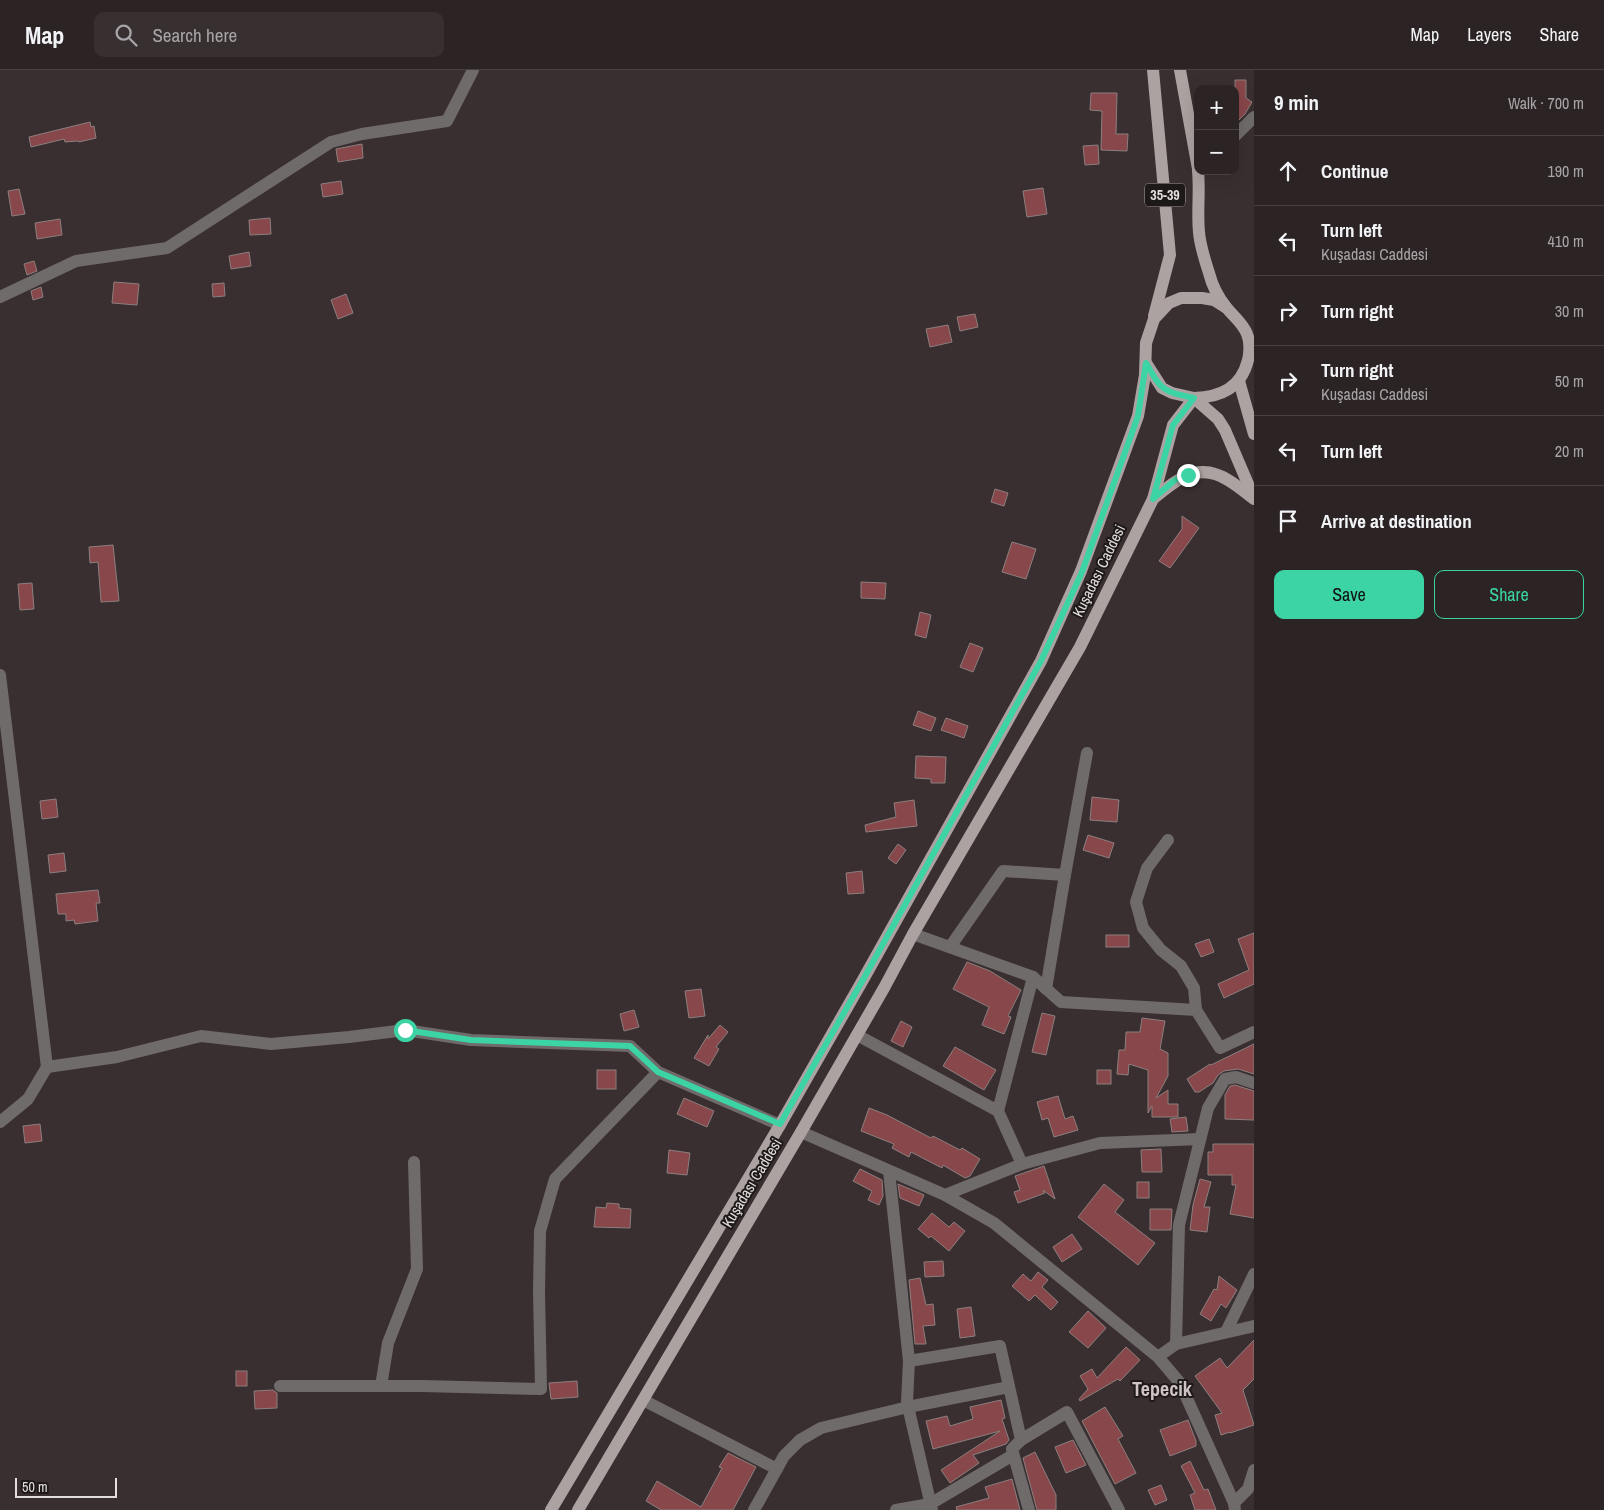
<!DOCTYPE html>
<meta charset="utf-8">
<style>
body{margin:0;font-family:"Archivo Narrow",sans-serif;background:#382f31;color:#f1f3f6}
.controls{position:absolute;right:15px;top:15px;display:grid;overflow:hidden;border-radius:10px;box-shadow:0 5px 20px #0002}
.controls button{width:45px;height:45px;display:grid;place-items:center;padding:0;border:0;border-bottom:1px solid #484041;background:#2c2324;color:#f1f3f6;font:25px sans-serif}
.scale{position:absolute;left:15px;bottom:12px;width:102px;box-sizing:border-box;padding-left:5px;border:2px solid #e5dede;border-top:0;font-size:14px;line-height:18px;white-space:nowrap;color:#e5dede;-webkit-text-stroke:4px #1e1919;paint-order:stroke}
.stop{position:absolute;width:15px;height:15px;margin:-11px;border:4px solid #3cd4a4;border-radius:50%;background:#fff}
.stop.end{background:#3cd4a4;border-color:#fff;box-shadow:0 1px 5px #0008}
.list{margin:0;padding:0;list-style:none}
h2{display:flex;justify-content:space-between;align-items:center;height:65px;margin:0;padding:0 20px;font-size:21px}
h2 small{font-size:16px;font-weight:400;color:#a6a4a6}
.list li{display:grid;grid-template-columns:32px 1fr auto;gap:15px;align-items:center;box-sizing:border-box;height:70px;padding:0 20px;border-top:1px solid #484041}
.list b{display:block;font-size:19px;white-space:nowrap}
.list p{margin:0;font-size:16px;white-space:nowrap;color:#a6a4a6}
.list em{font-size:16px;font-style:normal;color:#a6a4a6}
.actions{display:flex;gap:10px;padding:15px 20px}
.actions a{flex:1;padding:11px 0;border:1px solid #3cd4a4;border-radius:10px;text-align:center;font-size:18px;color:#3cd4a4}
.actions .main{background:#3cd4a4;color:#111}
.icon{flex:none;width:28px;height:28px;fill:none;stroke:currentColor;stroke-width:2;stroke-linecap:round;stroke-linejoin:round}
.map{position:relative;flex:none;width:1254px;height:1440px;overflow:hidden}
header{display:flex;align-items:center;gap:30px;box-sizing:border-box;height:70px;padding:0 25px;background:#2c2324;border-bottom:1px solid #484041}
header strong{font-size:24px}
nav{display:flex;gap:28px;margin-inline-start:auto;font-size:18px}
.search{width:350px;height:45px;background:#382f31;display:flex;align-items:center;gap:12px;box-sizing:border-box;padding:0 18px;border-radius:10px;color:#a6a4a6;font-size:19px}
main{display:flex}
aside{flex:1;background:#2c2324}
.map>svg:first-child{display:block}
.building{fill:#88474b;stroke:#8c7f7f}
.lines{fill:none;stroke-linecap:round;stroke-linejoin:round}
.minor{stroke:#706b6b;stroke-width:12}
.major{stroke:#ada2a2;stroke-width:12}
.route{stroke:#3cd4a4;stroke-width:6}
.labels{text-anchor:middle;stroke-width:4;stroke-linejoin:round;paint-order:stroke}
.shield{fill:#1e1919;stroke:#a9a3a3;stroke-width:1}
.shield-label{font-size:14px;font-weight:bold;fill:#e5dede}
.street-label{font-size:15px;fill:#e5dede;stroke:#1e1919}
.district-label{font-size:20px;font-weight:bold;fill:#d1c3c3;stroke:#1e1919}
</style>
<header>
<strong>Map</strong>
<div class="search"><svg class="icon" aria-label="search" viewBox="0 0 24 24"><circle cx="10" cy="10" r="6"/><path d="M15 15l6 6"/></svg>Search here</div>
<nav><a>Map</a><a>Layers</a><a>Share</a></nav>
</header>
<main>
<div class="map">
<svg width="1254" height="1440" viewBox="0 0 1254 1440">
<rect width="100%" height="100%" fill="#3a2f30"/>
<g class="building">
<path d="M1235,10H1246V28L1252,32L1245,44L1235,54Z"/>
<path d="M1091,23H1117L1116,64H1128L1127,81L1101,80L1102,41L1090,40Z"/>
<path d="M90,52L91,57L94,56L96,68L79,72L78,71L65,72L64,69L31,77L29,67Z"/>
<path d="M362,74L363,88L338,92L336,79Z"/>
<path d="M1098,75L1099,94L1085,95L1083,76Z"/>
<path d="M341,111L343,124L323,127L321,114Z"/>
<path d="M1043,118L1047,144L1027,147L1023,121Z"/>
<path d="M19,119L25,144L12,146L8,121Z"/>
<path d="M270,148L271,164L250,165L249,150Z"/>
<path d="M60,149L62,165L37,169L35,153Z"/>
<path d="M249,182L251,196L231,199L229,186Z"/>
<path d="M34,191L37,201L27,205L24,194Z"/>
<path d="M114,212L139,214L137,235L112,233Z"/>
<path d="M224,213L225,226L213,227L212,214Z"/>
<path d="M41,217L43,227L33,230L31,221Z"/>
<path d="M346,224L353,243L338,249L331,230Z"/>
<path d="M975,244L978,257L960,261L957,247Z"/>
<path d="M948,255L952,272L930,277L926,259Z"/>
<path d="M995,419L1008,423L1004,436L991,432Z"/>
<path d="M1182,446L1199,458L1170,498L1159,491L1182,459Z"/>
<path d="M1012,472L1036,479L1026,509L1002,502Z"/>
<path d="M113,475L119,531L101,532L98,492L90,493L89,477Z"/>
<path d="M861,512L886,513L885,529L861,528Z"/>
<path d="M32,513L34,539L20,540L18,514Z"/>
<path d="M920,542L931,545L926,568L915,565Z"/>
<path d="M970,573L983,578L973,602L960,597Z"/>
<path d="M918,641L936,648L931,661L913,655Z"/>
<path d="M946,648L968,656L964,668L941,660Z"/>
<path d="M916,686L946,687L945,713H931V709L915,708Z"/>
<path d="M1092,727L1119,730L1117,752L1090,750Z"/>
<path d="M56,729L58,747L42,749L40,731Z"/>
<path d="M914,730L917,756L866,762L865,755L896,747L894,733Z"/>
<path d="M1088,765L1114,773L1109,788L1083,780Z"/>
<path d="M898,774L906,780L896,794L888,788Z"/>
<path d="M64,783L66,801L50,803L48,785Z"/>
<path d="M862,801L864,823L848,824L846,803Z"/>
<path d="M98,820L100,833H96L98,851L75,854L74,850L66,851V844H58L56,824Z"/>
<path d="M1254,863V914L1224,928L1218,914L1249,900L1238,869Z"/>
<rect x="1106" y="865" width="23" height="12"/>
<path d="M1209,869L1214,882L1201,887L1195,874Z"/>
<path d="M967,892L990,901L1021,920L1008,946L1011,947L1004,964L982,955L989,937L953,919Z"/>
<path d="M701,919L705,946L689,948L685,921Z"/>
<path d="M634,940L639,957L624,961L620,944Z"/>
<path d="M1042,943L1055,946L1046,985L1032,982Z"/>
<path d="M1142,948L1165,951L1160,979L1168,983V1006L1156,1028L1168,1020V1034H1178V1047H1152V1036L1148,1043V1000L1129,994L1128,1005L1117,1004L1119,980H1125L1126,962H1140Z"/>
<path d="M901,951L912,957L903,977L891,971Z"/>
<path d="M720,955L728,962L716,977L719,979L709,996L694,988L708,965V969Z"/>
<path d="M1254,974V1004L1238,999L1224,1001L1218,1005L1213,1013L1199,1022H1195L1187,1009L1210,994L1211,995Z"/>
<path d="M955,977L996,1000L984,1020L943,996Z"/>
<rect x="597" y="1000" width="19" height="19"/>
<rect x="1097" y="1000" width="14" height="14"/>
<path d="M1235,1015L1254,1021V1050L1225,1049V1025L1230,1016Z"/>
<path d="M1058,1026L1065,1049L1073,1046L1078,1060L1054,1067L1048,1048L1042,1050L1037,1032Z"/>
<path d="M684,1028L714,1041L707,1057L677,1044Z"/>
<path d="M869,1038L887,1045L931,1068L933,1066L960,1080L962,1078L980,1089L970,1106L965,1108L943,1095L942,1098L911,1082L909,1087L892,1078L894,1074L861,1061Z"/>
<path d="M1186,1047L1188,1061L1172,1062L1170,1049Z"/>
<path d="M40,1054L42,1071L25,1073L23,1056Z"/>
<path d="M1213,1074H1254V1148L1230,1144L1236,1115H1232V1105H1208V1082H1213Z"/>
<path d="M1161,1079L1162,1102H1142L1141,1080Z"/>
<path d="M669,1080L690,1083L687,1105L667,1103Z"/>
<path d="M1044,1096L1055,1129L1043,1120L1045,1123L1018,1133L1014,1122L1020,1120L1015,1106Z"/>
<path d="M860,1099L882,1110L883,1126L879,1135L868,1130L872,1121L853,1111Z"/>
<path d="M1200,1109L1211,1112L1204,1137H1210L1207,1162L1190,1160L1193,1135Z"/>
<rect x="1137" y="1112" width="12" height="16"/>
<path d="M898,1114L924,1125L919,1136L900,1128Z"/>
<path d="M1104,1114L1124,1130L1115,1142L1155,1173L1138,1195L1078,1147Z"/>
<path d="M607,1133L619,1134V1138L631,1139L630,1158L594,1157L596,1137L606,1138Z"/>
<path d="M1150,1139H1172L1171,1160H1150Z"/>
<path d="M932,1143L949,1157L954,1152L965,1161L949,1181L931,1166L929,1168L918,1159Z"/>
<path d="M1072,1164L1082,1179L1062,1192L1053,1177Z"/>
<path d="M943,1191L944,1206L925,1207L924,1192Z"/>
<path d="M1038,1202L1048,1210L1042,1217L1058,1232L1051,1240L1035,1225L1029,1231L1012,1216L1023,1204L1031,1211Z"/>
<path d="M1219,1206L1237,1220L1226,1238L1221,1234L1211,1251L1200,1244L1214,1219L1217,1220Z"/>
<path d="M920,1208L926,1235L933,1234L935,1255L923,1256L926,1274H915L909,1210Z"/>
<path d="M971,1237L975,1266L960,1268L957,1239Z"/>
<path d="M1088,1241L1106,1258L1088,1278L1069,1262Z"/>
<path d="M1254,1270V1309L1243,1320L1254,1355L1230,1363V1362L1221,1365L1215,1345L1222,1343L1195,1306L1220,1288L1227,1298Z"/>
<path d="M1126,1277L1140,1290L1120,1311L1118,1309L1080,1331L1079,1329L1088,1319L1080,1306L1092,1299L1097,1308Z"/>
<rect x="236" y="1301" width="11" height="15"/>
<path d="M577,1311L578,1327L551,1329L549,1313Z"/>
<path d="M273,1320L277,1323V1338L255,1339L254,1321Z"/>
<path d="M1001,1330L1005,1348L1002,1349L1009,1370L1006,1374L973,1385L979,1393L950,1413L941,1400L1000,1361L933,1379L926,1351L947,1346L950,1356L973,1349L970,1337Z"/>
<path d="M1105,1337L1123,1366L1118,1369L1136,1403L1115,1414L1082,1351Z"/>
<path d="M1188,1350L1196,1371V1376L1170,1386L1160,1360Z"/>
<path d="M1073,1370L1086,1395L1066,1403L1055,1377Z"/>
<path d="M1035,1382L1056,1425V1440H1037L1023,1388Z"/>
<path d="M728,1383L756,1397L733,1440H661L646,1431L657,1411L701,1437L722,1398L719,1397Z"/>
<path d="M1190,1391L1204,1420L1208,1419L1216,1440H1195L1190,1425L1195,1423L1181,1396Z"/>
<path d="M1012,1409L1020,1440H957L956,1437L989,1428L985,1417Z"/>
<path d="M1161,1415L1167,1430L1155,1435L1148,1420Z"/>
</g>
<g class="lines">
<g class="minor">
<path d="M1235,66L1254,47"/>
<path d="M0,227L76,191L167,178L331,72L362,64L447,51L473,0"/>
<path d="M0,605L47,997L28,1029L0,1052"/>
<path d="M1168,770L1147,798L1136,832L1143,858L1161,880L1181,896L1194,918L1196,940"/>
<path d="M913,864L1033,907L1061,932L1196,940L1220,978L1254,962"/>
<path d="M950,877L1003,801L1065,805L1087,683"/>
<path d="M1046,919L1065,805"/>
<path d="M857,965L998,1041"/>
<path d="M47,997L117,987L201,966L271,974L349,967L405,960L471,970L630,976L658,1002L780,1055"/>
<path d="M801,1062L945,1125L994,1153L1158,1287L1180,1313L1234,1433L1235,1440"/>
<path d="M1022,1094L1100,1073L1200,1069"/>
<path d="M889,1101L909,1291L907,1332L932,1440"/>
<path d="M945,1125L1022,1094L998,1041L1033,907"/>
<path d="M1226,1262L1254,1204"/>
<path d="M1176,1274L1179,1155L1208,1038L1225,1009L1236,1007L1254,1013"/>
<path d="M1158,1287L1176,1274L1254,1256"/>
<path d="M909,1291L1000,1276L1021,1370L1012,1379L1029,1440"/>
<path d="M280,1316H422L541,1319L539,1221L540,1161L555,1109L658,1002"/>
<path d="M381,1316L388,1273L417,1199L414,1092"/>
<path d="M643,1330L777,1399"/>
<path d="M1021,1370L1067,1342L1119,1440"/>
<path d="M1234,1433L1248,1419L1254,1400"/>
<path d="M754,1440L784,1386L800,1370L821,1358L908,1337L1009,1317"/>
<path d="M896,1440L930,1434L1013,1385"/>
</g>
<g class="major">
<path d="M1153,0L1170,185L1154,246"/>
<path d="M1180,0L1198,99"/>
<path d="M1146,293L1162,318L1172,323L1194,328L1218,349L1225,360L1254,428"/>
<path d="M1239,311L1254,364"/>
<path d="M1153,429C1170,415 1191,396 1215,404C1229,408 1242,420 1254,429"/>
<path d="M551,1440L780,1055L864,908L1041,591L1081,501L1138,346L1145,305L1146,273L1154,249L1169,233L1181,228H1202L1214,230L1225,237"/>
<path d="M578,1440L801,1062L884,918L913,864L1080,577L1153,429L1173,355L1194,328C1221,327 1241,318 1248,290C1250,282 1250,271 1247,264C1243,253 1233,246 1226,237C1218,227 1212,215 1209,203C1205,190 1200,176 1199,162C1197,142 1200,121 1198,101"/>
</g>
</g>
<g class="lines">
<path class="route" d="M405,960L471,970L630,976L658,1002L780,1054L864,908L1041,591L1082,502L1138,346L1146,293C1162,321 1162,321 1194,328L1173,355L1153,429L1175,410L1188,405"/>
</g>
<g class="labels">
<rect class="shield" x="1145" y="113.5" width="40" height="23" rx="4"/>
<g class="shield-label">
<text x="1165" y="130">35-39</text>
</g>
<g class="street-label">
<text transform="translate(1099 501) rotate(-64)" y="5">Kuşadası Caddesi</text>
<text transform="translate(752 1113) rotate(-59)" y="5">Kuşadası Caddesi</text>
</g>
<g class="district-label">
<text x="1162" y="1326">Tepecik</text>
</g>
</g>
</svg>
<div class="controls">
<button>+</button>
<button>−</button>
</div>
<div class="scale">50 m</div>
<div class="stop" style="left:405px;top:960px"></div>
<div class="stop end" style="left:1188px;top:405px"></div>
</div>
<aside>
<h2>9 min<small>Walk · 700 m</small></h2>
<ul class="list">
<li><svg class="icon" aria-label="ahead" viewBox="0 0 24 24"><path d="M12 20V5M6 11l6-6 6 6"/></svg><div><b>Continue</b></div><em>190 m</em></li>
<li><svg class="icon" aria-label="left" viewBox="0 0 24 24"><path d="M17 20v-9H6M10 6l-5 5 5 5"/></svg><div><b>Turn left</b><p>Kuşadası Caddesi</p></div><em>410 m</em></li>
<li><svg class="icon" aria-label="right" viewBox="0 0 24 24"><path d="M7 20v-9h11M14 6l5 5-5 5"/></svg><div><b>Turn right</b></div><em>30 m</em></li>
<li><svg class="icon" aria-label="right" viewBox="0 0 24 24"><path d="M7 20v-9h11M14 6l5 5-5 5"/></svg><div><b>Turn right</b><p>Kuşadası Caddesi</p></div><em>50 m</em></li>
<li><svg class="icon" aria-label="left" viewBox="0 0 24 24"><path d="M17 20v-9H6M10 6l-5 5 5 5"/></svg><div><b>Turn left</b></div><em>20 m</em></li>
<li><svg class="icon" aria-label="arrive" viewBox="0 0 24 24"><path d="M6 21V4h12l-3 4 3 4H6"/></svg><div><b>Arrive at destination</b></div></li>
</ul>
<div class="actions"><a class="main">Save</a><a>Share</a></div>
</aside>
</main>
